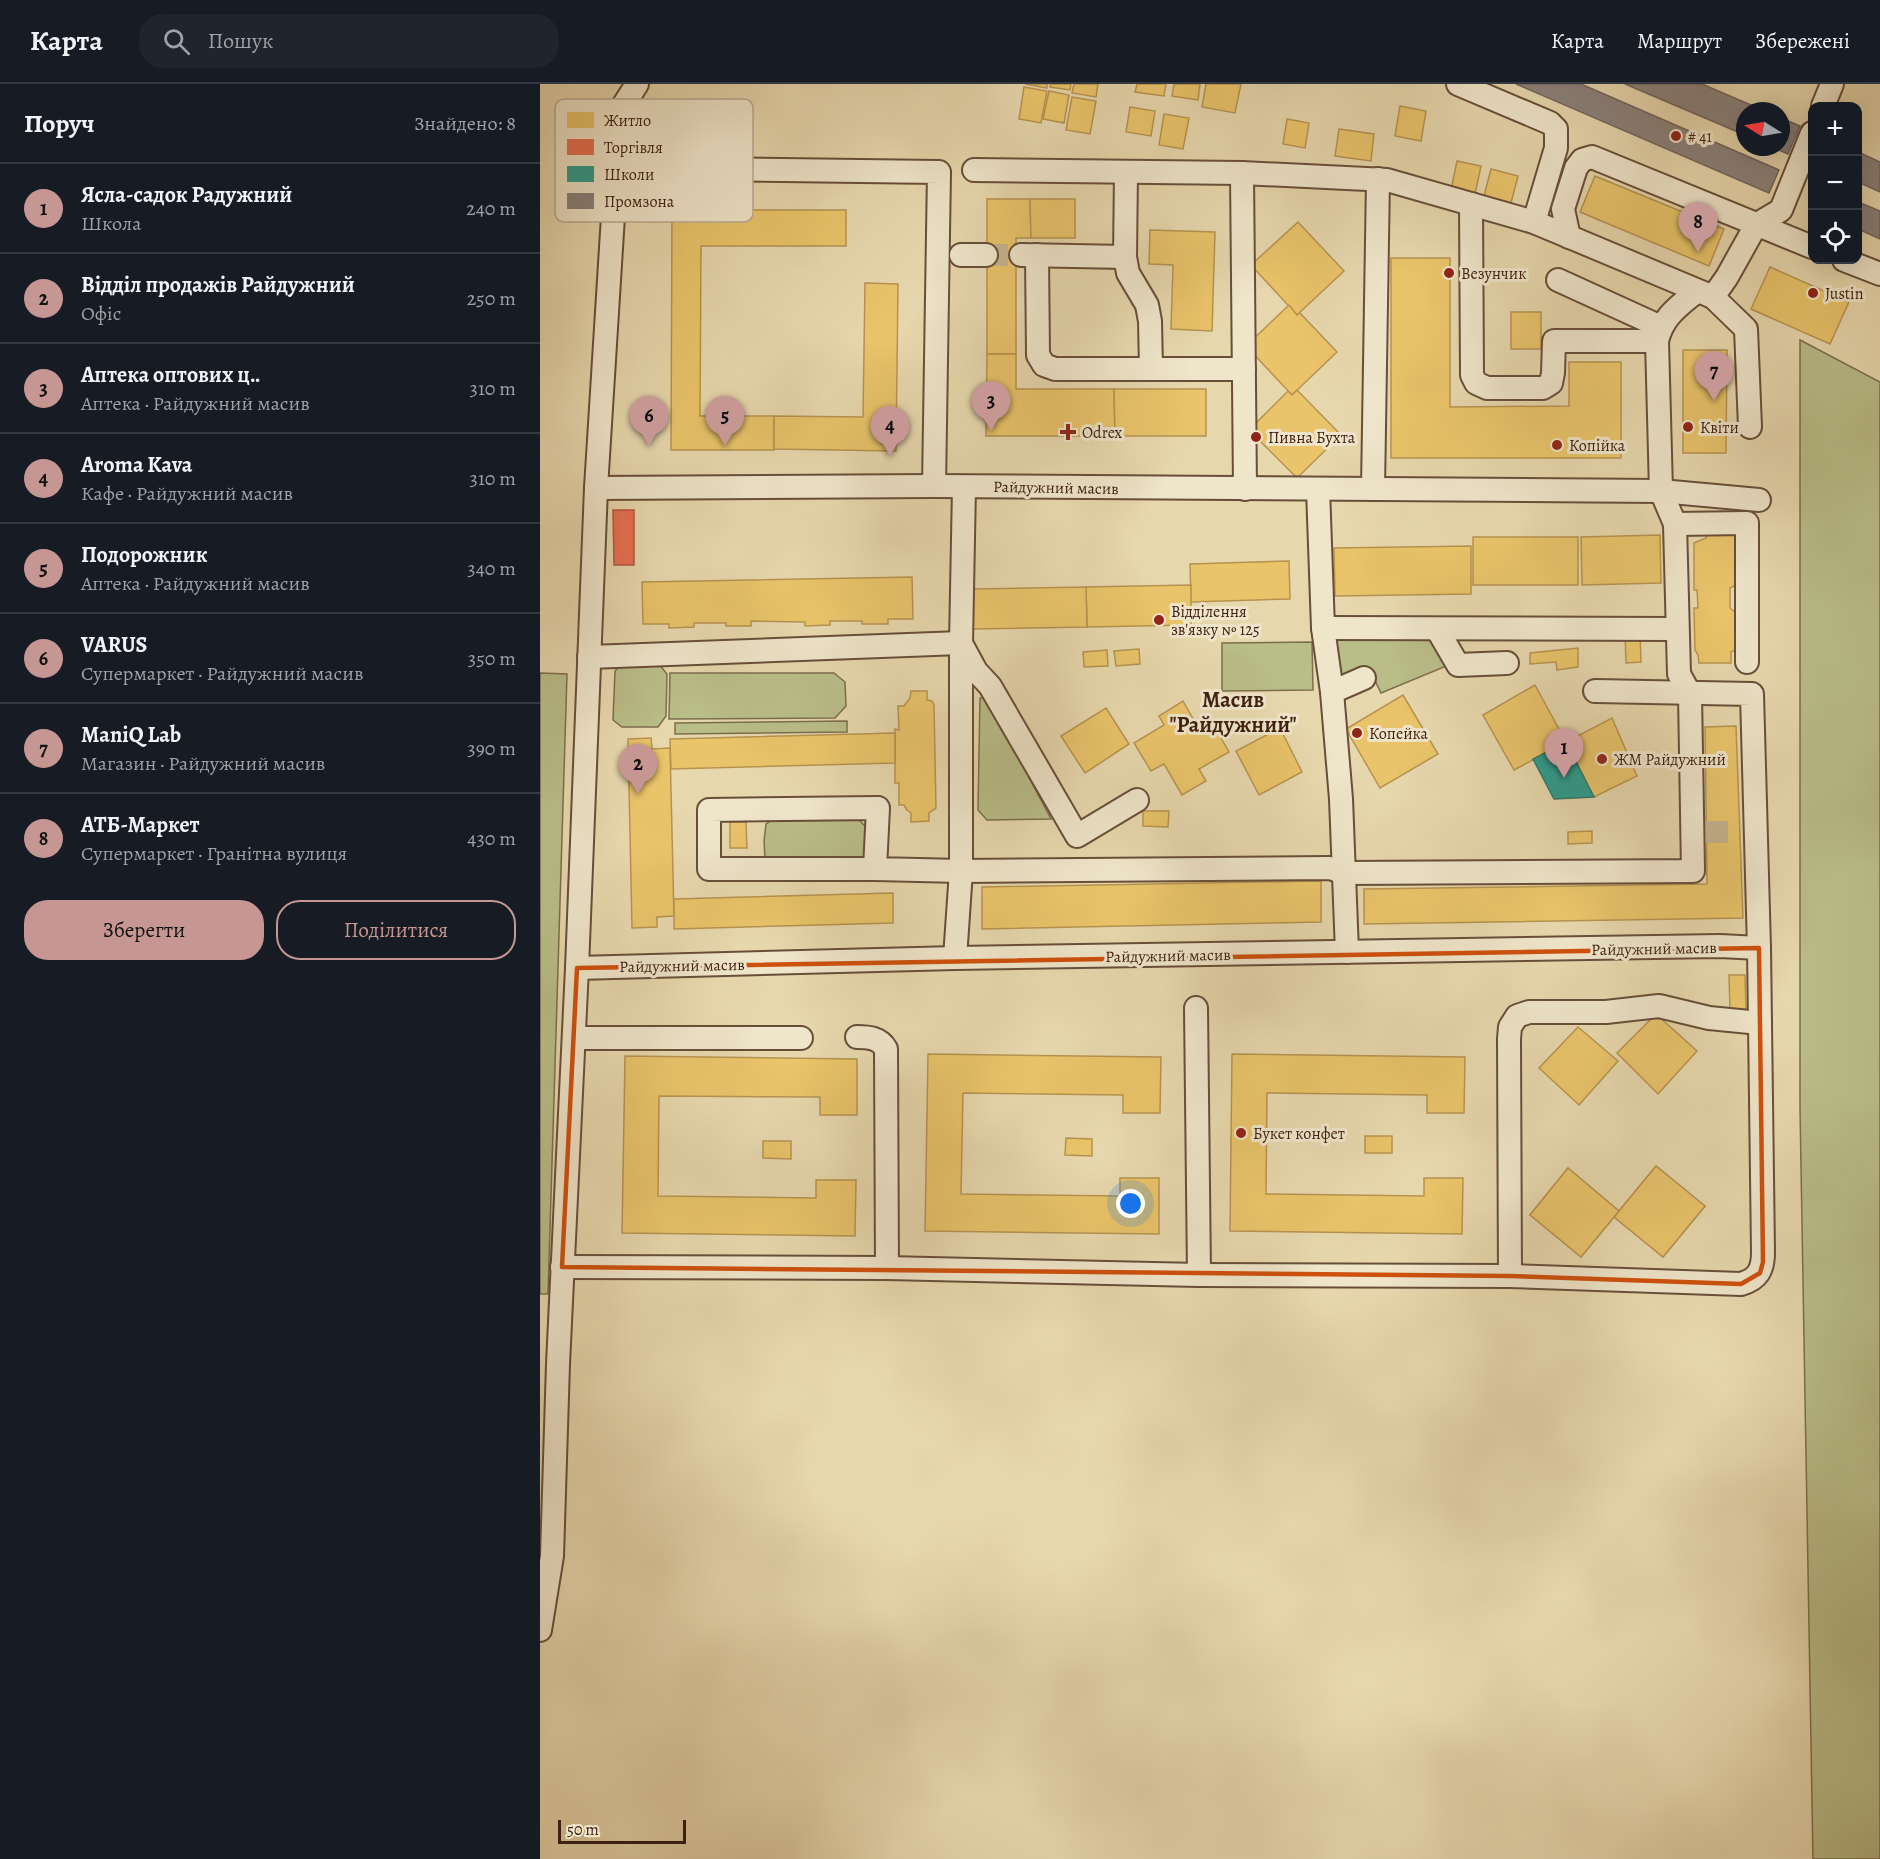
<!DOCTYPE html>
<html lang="uk">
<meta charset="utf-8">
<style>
body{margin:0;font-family:Alegreya,serif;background:#20242c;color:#f1f3f6}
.controls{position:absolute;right:18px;top:18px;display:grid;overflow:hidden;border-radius:12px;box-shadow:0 6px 24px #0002}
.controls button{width:54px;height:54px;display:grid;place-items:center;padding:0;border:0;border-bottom:2px solid #363941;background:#171b24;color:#f1f3f6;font:30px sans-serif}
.compass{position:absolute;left:1196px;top:18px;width:54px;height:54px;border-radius:50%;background:#171b24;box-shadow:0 6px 24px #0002;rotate:281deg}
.scale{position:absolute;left:18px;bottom:15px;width:128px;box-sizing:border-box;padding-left:6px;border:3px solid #3e2012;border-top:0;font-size:16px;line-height:21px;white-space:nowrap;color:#3e2012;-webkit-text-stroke:4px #efe5ca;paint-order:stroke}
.you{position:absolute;left:591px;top:1120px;width:21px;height:21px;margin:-15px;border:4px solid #fff;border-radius:50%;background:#1a73e8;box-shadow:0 0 0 9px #1a73e833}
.badge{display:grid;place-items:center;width:39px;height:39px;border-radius:50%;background:#c59692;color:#111;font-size:20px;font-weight:700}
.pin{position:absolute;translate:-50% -50px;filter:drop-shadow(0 2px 3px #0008)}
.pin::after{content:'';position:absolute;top:32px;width:21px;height:18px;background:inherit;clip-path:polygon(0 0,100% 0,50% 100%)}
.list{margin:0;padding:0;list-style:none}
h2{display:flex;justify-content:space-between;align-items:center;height:78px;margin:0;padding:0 24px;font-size:26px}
h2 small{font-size:20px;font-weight:400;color:#9ea1a6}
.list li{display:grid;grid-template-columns:39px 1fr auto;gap:18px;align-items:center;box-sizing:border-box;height:90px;padding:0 24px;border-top:2px solid #363941}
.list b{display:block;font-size:22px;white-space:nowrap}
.list p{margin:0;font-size:20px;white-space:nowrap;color:#9ea1a6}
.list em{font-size:20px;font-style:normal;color:#9ea1a6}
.actions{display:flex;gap:12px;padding:18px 24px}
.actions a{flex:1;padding:14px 0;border:2px solid #c59692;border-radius:24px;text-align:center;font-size:21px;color:#c59692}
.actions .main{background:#c59692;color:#111}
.icon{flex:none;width:33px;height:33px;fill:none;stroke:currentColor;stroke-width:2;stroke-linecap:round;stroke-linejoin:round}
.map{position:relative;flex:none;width:1340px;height:1775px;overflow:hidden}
header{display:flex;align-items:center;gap:36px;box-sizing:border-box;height:84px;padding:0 30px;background:#171b24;border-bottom:2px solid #363941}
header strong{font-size:28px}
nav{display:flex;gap:33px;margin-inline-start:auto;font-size:21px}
.search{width:420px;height:54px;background:#20242c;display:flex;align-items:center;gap:15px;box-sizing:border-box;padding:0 21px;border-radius:24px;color:#9ea1a6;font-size:22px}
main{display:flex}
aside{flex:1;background:#171b24}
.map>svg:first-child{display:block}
.green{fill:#b9bd88;stroke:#7c6e4d;stroke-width:1.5}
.homes{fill:#e9c46a;stroke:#b69350;stroke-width:1.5}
.shops{fill:#e76f51;stroke:#b4573e;stroke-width:1.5}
.schools{fill:#2a9d8f;stroke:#30786a;stroke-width:1.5}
.industry{fill:#8a817c;stroke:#73645c;stroke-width:1.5}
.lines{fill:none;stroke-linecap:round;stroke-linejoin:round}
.minor-tunnel{stroke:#c5b28e;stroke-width:22;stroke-dasharray:22 11;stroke-linecap:butt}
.minor-casing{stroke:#684e39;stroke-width:26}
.minor{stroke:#efe5ca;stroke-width:22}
.marked{fill:none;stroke:#ce500d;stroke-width:4.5;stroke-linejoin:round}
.poi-dot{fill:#8f2418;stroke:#efe5ca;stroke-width:2}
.labels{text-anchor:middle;stroke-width:6;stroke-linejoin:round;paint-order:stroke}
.poi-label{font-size:16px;fill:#3e2012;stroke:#efe5ca;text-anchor:start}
.street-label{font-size:16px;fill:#3e2012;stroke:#efe5ca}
.district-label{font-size:22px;font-weight:bold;fill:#3e2012;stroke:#efe5ca}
.key{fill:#efe5ca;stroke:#baaa93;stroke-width:1.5}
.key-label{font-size:16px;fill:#3e2012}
</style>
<header>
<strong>Карта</strong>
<div class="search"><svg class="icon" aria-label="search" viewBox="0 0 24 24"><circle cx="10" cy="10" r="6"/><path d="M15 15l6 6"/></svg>Пошук</div>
<nav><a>Карта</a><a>Маршрут</a><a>Збережені</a></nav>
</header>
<main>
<aside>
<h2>Поруч<small>Знайдено: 8</small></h2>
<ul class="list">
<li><span class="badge">1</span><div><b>Ясла-садок Радужний</b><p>Школа</p></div><em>240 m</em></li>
<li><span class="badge">2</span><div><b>Відділ продажів Райдужний</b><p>Офіс</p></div><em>250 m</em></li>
<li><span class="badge">3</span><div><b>Аптека оптових ц‥</b><p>Аптека · Райдужний масив</p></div><em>310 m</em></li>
<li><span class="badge">4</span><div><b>Aroma Kava</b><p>Кафе · Райдужний масив</p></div><em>310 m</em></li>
<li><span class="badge">5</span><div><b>Подорожник</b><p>Аптека · Райдужний масив</p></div><em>340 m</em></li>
<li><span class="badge">6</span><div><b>VARUS</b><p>Супермаркет · Райдужний масив</p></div><em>350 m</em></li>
<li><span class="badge">7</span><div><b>ManiQ Lab</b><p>Магазин · Райдужний масив</p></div><em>390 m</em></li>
<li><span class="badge">8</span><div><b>АТБ-Маркет</b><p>Супермаркет · Гранітна вулиця</p></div><em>430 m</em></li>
</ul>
<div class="actions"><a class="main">Зберегти</a><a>Поділитися</a></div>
</aside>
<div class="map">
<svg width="1340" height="1775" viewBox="0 0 1340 1775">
<rect width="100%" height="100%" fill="#e7d7ad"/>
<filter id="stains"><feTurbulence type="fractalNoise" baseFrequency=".00333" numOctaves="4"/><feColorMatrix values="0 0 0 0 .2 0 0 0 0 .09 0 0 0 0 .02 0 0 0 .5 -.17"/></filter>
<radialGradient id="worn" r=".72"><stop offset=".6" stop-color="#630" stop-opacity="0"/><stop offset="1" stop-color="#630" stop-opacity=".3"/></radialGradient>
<g class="green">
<path d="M1260,256L1340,298V1775H1273L1260,1024Z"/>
<path d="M797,551H892L909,581L841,609L829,584L798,596Z"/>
<path d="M772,558L773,606L682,607V559Z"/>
<path d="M118,579L127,590L126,632L118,643H82L73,636L75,587L82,580Z"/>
<path d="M0,589L27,590L8,1210H0Z"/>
<path d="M130,589H294L305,598L306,622L295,634L129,635Z"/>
<path d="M440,614H447L511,735L447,736L438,726Z"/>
<path d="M307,637V648L135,650V639Z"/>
<path d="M235,734L318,735L329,746L328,768L320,778L225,774L224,757L226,740Z"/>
</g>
<g class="homes">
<path d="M485,0H507V4Z"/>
<path d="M510,0H531L530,6L510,3Z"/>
<path d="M534,0H558L556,13L532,9Z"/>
<path d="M597,0H626L624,12L595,8Z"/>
<path d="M634,0H660L658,16L632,12Z"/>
<path d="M666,0H701L695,29L662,23Z"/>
<path d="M484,3L507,7L501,39L479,35Z"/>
<path d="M509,7L529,11L524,39L503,35Z"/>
<path d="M532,13L556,17L550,50L526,46Z"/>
<path d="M860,22L886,27L881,57L855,52Z"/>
<path d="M590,23L615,27L611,52L586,48Z"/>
<path d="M624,30L649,34L643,65L619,61Z"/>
<path d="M747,35L769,39L765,64L743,60Z"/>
<path d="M799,45L834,50L831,77L795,72Z"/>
<path d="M917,77L941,82L935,110L911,106Z"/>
<path d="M951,85L978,92L971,119L944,112Z"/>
<path d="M1055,92L1184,145L1169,182L1040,128Z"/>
<path d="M447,115H490L491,154H476V270H447Z"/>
<path d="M490,115H535V154H491Z"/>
<path d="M132,126H306V162H161L160,332H234V366H131Z"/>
<path d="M758,138L804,187L757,231L711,181Z"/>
<path d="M610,146L675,148L672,247L631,245L633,181L609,180Z"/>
<path d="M851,174H910V323L1029,322V278H1081V374H851Z"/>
<path d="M1230,183L1309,218L1290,260L1211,225Z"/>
<path d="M325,199L358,200L356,367L234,365V332L323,333Z"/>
<path d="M749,221L757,231L760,229L797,268L752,311L706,262Z"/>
<rect x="971" y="228" width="30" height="37"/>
<path d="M1143,266H1187L1186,369H1143Z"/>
<path d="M447,270H476V305H574L575,352H446Z"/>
<path d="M574,305H666V352H575Z"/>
<path d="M757,306L801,351L757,394L709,346L748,307L752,311Z"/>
<path d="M1167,448L1194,450L1195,453L1196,493L1194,502L1190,504V524L1196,529L1197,565L1191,568V579H1159L1158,571L1155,566L1154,524H1158L1157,506H1154V459L1166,454Z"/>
<path d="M1120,451L1121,499L1042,501L1041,453Z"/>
<rect x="933" y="453" width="105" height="48"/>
<path d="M931,462V510L795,512L794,464Z"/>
<path d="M749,477L750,515L651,518L650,480Z"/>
<path d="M372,493L373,535H348V540H322V537H290V541L265,542V538L211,537V542H186V539H154V543L129,544V540H103L102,498Z"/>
<path d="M651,501V541L547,543L546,503Z"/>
<path d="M546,503L547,543L433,545L432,505Z"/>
<path d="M1100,549L1101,578L1086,579L1085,550Z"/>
<path d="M1038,564V583L1017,586L1016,578L990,580V569Z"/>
<path d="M599,565L600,580L576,582L574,567Z"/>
<path d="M567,566L568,582L544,583L543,568Z"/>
<path d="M995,601L1026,658L974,686L943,631Z"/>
<path d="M371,607H387V616L392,617L394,621L396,724L389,729V737L371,738V729L367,726L364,721H359V699H355V645L359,646L358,622H364L370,614Z"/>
<path d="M863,611L898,670L840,704L806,645Z"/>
<path d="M643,617L660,647L673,640L689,668L659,685L666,697L642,711L624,680L611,687L594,659L624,641L619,632Z"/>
<path d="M566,624L589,660L545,689L521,652Z"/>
<path d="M1072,634L1097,692L1054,713L1026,658Z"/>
<path d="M1196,642L1203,834L824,840V805L1167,800L1165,643Z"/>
<path d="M740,644L762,688L719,711L696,667Z"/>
<path d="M355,649V679L131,685L130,655Z"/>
<path d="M111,654L112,665L130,664L134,832L117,833V843L92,844L88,655Z"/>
<path d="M603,727H629L628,743L603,742Z"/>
<path d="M190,738H206L207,764H190Z"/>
<path d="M1052,747V759L1028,760V748Z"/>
<path d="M781,797V838L442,845V803Z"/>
<path d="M353,809V839L134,845V815Z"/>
<path d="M1189,891H1205L1206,927H1190Z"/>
<path d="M1116,930L1157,967L1118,1010L1077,969Z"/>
<path d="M1038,943L1078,977L1039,1021L999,984Z"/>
<path d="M388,970L621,973L620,1029H583V1011L423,1009L421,1110L580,1112V1094H619V1150L385,1147Z"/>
<path d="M692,970L925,973L924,1029H887V1011L727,1009L726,1110L884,1112V1094H923L922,1150L690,1147Z"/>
<path d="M85,972L317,975V1031H280V1013L119,1012L118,1112L276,1114V1096H316L315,1152L82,1149Z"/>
<rect x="825" y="1052" width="27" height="17"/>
<path d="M526,1054L552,1055V1072L525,1071Z"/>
<path d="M223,1057H251V1075L223,1074Z"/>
<path d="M1116,1082L1165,1122L1123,1173L1074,1133L1041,1173L990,1131L1028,1084L1079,1127Z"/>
<path d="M1116,1082L1165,1122L1123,1173L1074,1133Z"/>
<path d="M1028,1084L1079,1127L1041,1173L990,1131Z"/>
</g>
<path class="shops" d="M73,426H94V481H74Z"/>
<path class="schools" d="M1026,658L1054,713L1014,715L993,675Z"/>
<g class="industry">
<path d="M976,0H1041L1239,86L1229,109Z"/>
<path d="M1085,0H1162L1225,27H1205V51Z"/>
<path d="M1241,34L1260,42L1248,70L1232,63H1241Z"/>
<path d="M1318,68L1340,78V108L1318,98Z"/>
<path d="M1318,118L1340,127V155L1318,145Z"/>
</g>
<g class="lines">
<g class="minor-tunnel">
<path d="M446,171H481"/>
<path d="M1166,748H1197"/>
</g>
<g class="minor-casing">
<g id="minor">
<path d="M918,0L1010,39L1016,45V64L994,138"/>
<path d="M1283,22L1292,0"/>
<path d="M77,84L399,88L394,402"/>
<path d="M434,86L702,89L847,96L994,138L1173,213L1206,245L1210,343"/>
<path d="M586,88L585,173L588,189L607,221L610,237L611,285"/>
<path d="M702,89L705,405"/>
<path d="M931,120L932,291L936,299L947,304H1003L1011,299L1013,289L1014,257H1117"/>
<path d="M1029,153L1023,125L1036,84L1042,76L1052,73L1272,163"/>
<path d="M421,171H446"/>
<path d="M481,171L585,173"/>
<path d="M497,171L498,271L504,281L515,285H704"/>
<path d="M1304,176L1340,190"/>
<path d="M1018,196L1121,243"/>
<path d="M1173,213L1187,193L1216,141L1241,126L1272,49"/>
<path d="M56,404L394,402L1121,407L1219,416"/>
<path d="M778,405L783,544L792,608L801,715L807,868"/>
<path d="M833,405L838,95"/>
<path d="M1135,440L1207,439V578"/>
<path d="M783,544L1137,545"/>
<path d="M897,545L918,581L967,579"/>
<path d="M423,563L436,587L450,602L537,752L597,716"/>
<path d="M49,573L421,559"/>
<path d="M792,608L824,594"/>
<path d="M335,785L338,724L169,726V785H335L421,787L790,784L804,789L1153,787L1150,610L1139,590L1135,440L1121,407L1117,257C1123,232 1138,223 1157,207"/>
<path d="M415,874L421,787V559L424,403"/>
<path d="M37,884L415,874L1180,862L1219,864"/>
<path d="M656,924L659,1191"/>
<path d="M317,953C329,953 340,954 346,965L347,1184"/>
<path d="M34,954H261"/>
<path d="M22,1183L347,1184L659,1191L970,1192L1201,1200C1218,1195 1223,1186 1223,1168L1219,864L1212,610L1055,607"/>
<path d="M970,1192L969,955L970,943L977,932L989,928H1066L1119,922L1169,934L1220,939"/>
<path d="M0,1546L12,1472L18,1280L37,884L56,404L79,36L83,22L97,0"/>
</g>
</g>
<use href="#minor" class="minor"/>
</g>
<path class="marked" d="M1219,864L1223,1178L1220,1189L1201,1200L970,1192L22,1183L37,884Z"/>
<g class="poi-dot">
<circle cx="1136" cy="52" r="6"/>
<circle cx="909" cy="189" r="6"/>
<circle cx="1273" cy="209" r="6"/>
<circle cx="1148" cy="343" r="6"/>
<path d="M525 339h6v6h6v6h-6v6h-6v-6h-6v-6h6z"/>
<circle cx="716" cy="353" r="6"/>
<circle cx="1017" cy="361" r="6"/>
<circle cx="619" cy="536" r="6"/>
<circle cx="817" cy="649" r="6"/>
<circle cx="1062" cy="675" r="6"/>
<circle cx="701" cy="1049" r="6"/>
</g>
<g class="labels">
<g class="poi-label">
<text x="1148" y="58"># 41</text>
<text x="921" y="195">Везунчик</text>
<text x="1285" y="215">Justin</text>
<text x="1160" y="349">Квіти</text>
<text x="542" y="354">Odrex</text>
<text x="728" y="359">Пивна Бухта</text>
<text x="1029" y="367">Копійка</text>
<text x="631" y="533">Відділення<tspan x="631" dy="18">зв'язку № 125</tspan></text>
<text x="829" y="655">Копейка</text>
<text x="1074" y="681">ЖМ Райдужний</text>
<text x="713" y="1055">Букет конфет</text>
</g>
<g class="street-label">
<text transform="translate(516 403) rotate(1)" y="6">Райдужний масив</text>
<text transform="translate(1114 864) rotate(-1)" y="6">Райдужний масив</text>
<text transform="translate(628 871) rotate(-1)" y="6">Райдужний масив</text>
<text transform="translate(142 881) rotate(-1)" y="6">Райдужний масив</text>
</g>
<g class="district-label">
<text x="693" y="623">Масив<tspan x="693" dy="25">"Райдужний"</tspan></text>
</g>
</g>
<rect x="15" y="15" width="198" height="123" rx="9" class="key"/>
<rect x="27" y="28" width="27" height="16" fill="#e9c46a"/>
<rect x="27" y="55" width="27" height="16" fill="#e76f51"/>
<rect x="27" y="82" width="27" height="16" fill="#2a9d8f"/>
<rect x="27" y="109" width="27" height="16" fill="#8a817c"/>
<g class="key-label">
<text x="64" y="42">Житло</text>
<text x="64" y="69">Торгівля</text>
<text x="64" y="96">Школи</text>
<text x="64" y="123">Промзона</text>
</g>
<rect width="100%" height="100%" filter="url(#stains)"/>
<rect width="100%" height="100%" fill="url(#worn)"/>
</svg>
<div class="controls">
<button>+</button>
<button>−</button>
<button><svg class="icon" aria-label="locate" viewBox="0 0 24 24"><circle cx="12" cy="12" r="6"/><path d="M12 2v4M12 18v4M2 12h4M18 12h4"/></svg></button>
</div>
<svg class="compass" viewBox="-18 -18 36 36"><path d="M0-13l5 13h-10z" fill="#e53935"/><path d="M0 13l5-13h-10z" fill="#9ea1a6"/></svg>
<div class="scale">50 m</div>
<div class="you"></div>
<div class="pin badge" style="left:1024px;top:694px">1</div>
<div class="pin badge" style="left:98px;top:710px">2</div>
<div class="pin badge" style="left:451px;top:347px">3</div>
<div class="pin badge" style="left:350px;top:372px">4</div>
<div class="pin badge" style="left:185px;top:362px">5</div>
<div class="pin badge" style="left:109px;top:362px">6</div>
<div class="pin badge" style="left:1174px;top:317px">7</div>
<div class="pin badge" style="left:1158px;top:168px">8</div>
</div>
</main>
